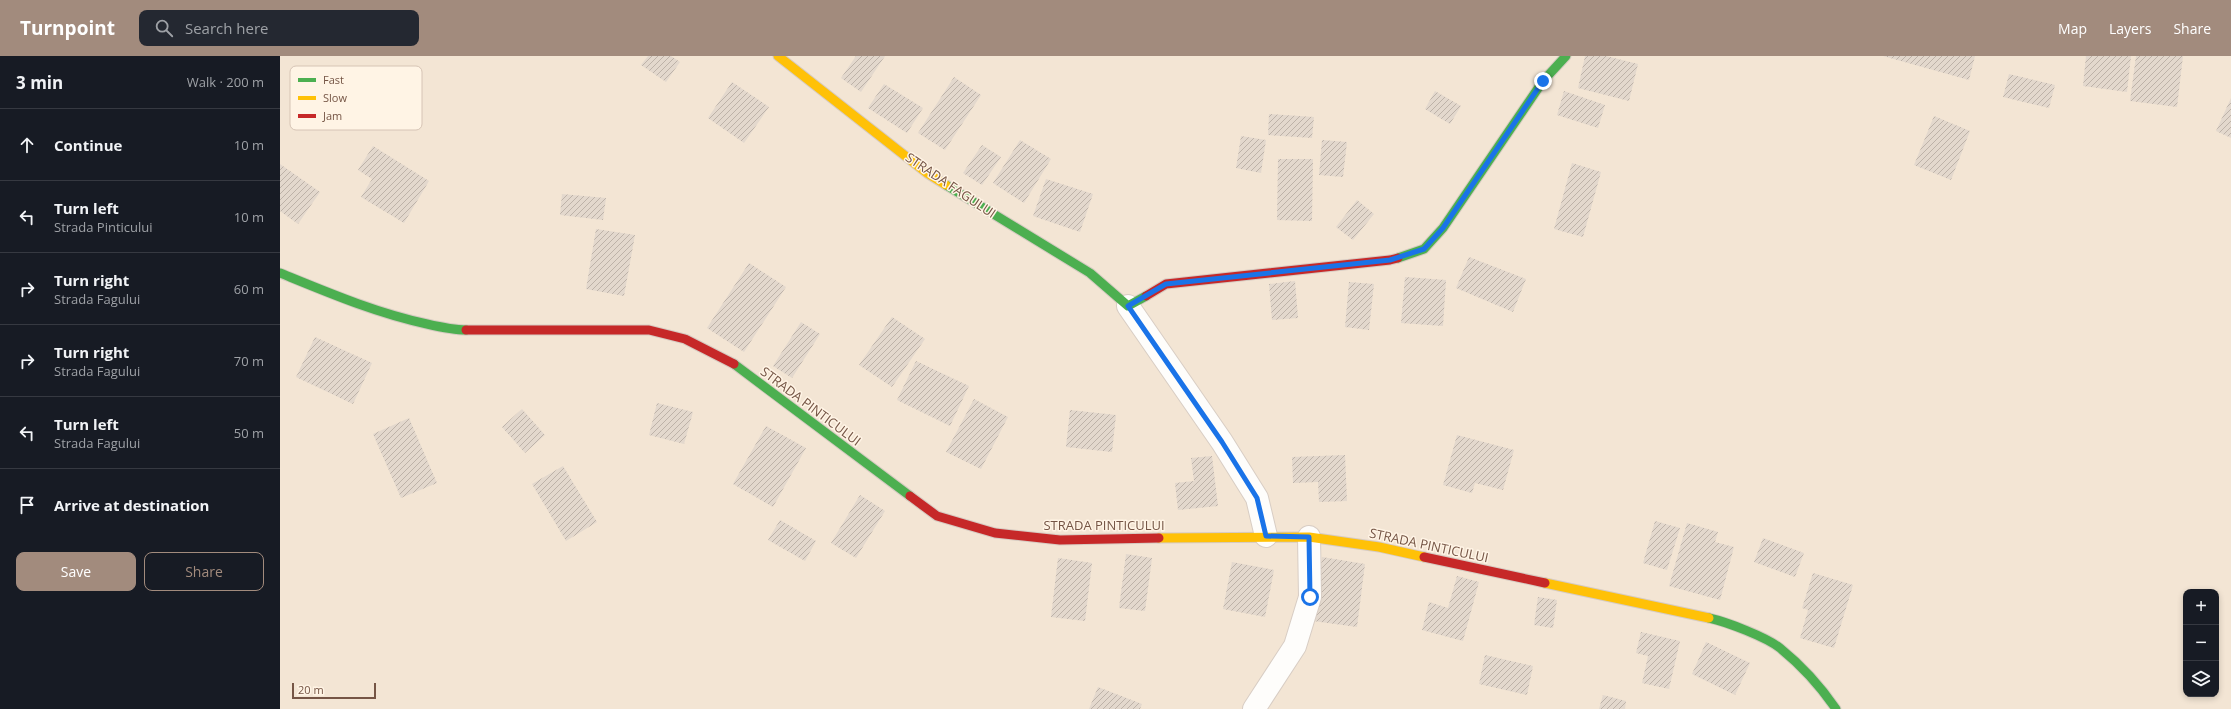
<!DOCTYPE html>
<meta charset="utf-8">
<style>
body{margin:0;font-family:"Open Sans",sans-serif;background:#242831;color:#f1f3f6}
.controls{position:absolute;right:12px;bottom:12px;display:grid;overflow:hidden;border-radius:8px;box-shadow:0 2px 6px #0003}
.controls button{width:36px;height:36px;display:grid;place-items:center;padding:0;border:0;border-bottom:1px solid #363941;background:#171b24;color:#f1f3f6;font:20px sans-serif}
.scale{position:absolute;left:12px;bottom:10px;width:84px;box-sizing:border-box;padding-left:4px;border:2px solid #755545;border-top:0;font-size:11px;line-height:14px;white-space:nowrap;color:#755545;-webkit-text-stroke:3px #fff4e5;paint-order:stroke}
.stop{position:absolute;width:12px;height:12px;margin:-9px;border:3px solid #1a73e8;border-radius:50%;background:#fff}
.stop.end{background:#1a73e8;border-color:#fff;box-shadow:0 1px 4px #0008}
.list{margin:0;padding:0;list-style:none}
h2{display:flex;justify-content:space-between;align-items:center;height:52px;margin:0;padding:0 16px;font-size:17px}
h2 small{font-size:13px;font-weight:400;color:#9ea1a6}
.list li{display:grid;grid-template-columns:26px 1fr auto;gap:12px;align-items:center;box-sizing:border-box;height:72px;padding:0 16px;border-top:1px solid #363941}
.list b{display:block;font-size:15px;white-space:nowrap}
.list p{margin:0;font-size:13px;white-space:nowrap;color:#9ea1a6}
.list em{font-size:13px;font-style:normal;color:#9ea1a6}
.actions{display:flex;gap:8px;padding:12px 16px}
.actions a{flex:1;padding:9px 0;border:1px solid #a28b7d;border-radius:8px;text-align:center;font-size:14px;color:#a28b7d}
.actions .main{background:#a28b7d;color:#fff}
.icon{flex:none;width:22px;height:22px;fill:none;stroke:currentColor;stroke-width:2;stroke-linecap:round;stroke-linejoin:round}
.map{position:relative;flex:none;width:1951px;height:653px;overflow:hidden}
header{display:flex;align-items:center;gap:24px;box-sizing:border-box;height:56px;padding:0 20px;background:#a28b7d;color:#fff}
header strong{font-size:19px}
nav{display:flex;gap:22px;margin-inline-start:auto;font-size:14px}
.search{width:280px;height:36px;background:#242831;display:flex;align-items:center;gap:10px;box-sizing:border-box;padding:0 14px;border-radius:8px;color:#9ea1a6;font-size:15px}
main{display:flex}
aside{flex:1;background:#171b24}
.map>svg:first-child{display:block}
.residential{fill:#f3e5d4;fill-rule:evenodd}
.building{fill:url(#building-hatch)}
.lines{fill:none;stroke-linecap:round;stroke-linejoin:round}
.street-casing{stroke:#d8cdc4;stroke-width:24}
.fast-casing{stroke:#d6cbc2;stroke-width:11}
.slow-casing{stroke:#d6cbc2;stroke-width:11}
.jam-casing{stroke:#d6cbc2;stroke-width:11}
.street{stroke:#fefdfb;stroke-width:22}
.fast{stroke:#4caf50;stroke-width:9}
.slow{stroke:#ffc107;stroke-width:9}
.jam{stroke:#c62828;stroke-width:9}
.route{stroke:#1a73e8;stroke-width:5}
.labels{text-anchor:middle;stroke-width:3;stroke-linejoin:round;paint-order:stroke}
.street-label{font-size:13px;fill:#755545;stroke:#fff4e5}
.key{fill:#fff4e5;stroke:#d6c4b5;stroke-width:1}
.key-label{font-size:11px;fill:#755545}
</style>
<header>
<strong>Turnpoint</strong>
<div class="search"><svg class="icon" aria-label="search" viewBox="0 0 24 24"><circle cx="10" cy="10" r="6"/><path d="M15 15l6 6"/></svg>Search here</div>
<nav><a>Map</a><a>Layers</a><a>Share</a></nav>
</header>
<main>
<aside>
<h2>3 min<small>Walk · 200 m</small></h2>
<ul class="list">
<li><svg class="icon" aria-label="ahead" viewBox="0 0 24 24"><path d="M12 20V5M6 11l6-6 6 6"/></svg><div><b>Continue</b></div><em>10 m</em></li>
<li><svg class="icon" aria-label="left" viewBox="0 0 24 24"><path d="M17 20v-9H6M10 6l-5 5 5 5"/></svg><div><b>Turn left</b><p>Strada Pinticului</p></div><em>10 m</em></li>
<li><svg class="icon" aria-label="right" viewBox="0 0 24 24"><path d="M7 20v-9h11M14 6l5 5-5 5"/></svg><div><b>Turn right</b><p>Strada Fagului</p></div><em>60 m</em></li>
<li><svg class="icon" aria-label="right" viewBox="0 0 24 24"><path d="M7 20v-9h11M14 6l5 5-5 5"/></svg><div><b>Turn right</b><p>Strada Fagului</p></div><em>70 m</em></li>
<li><svg class="icon" aria-label="left" viewBox="0 0 24 24"><path d="M17 20v-9H6M10 6l-5 5 5 5"/></svg><div><b>Turn left</b><p>Strada Fagului</p></div><em>50 m</em></li>
<li><svg class="icon" aria-label="arrive" viewBox="0 0 24 24"><path d="M6 21V4h12l-3 4 3 4H6"/></svg><div><b>Arrive at destination</b></div></li>
</ul>
<div class="actions"><a class="main">Save</a><a>Share</a></div>
</aside>
<div class="map">
<svg width="1951" height="653" viewBox="0 0 1951 653">
<defs>
<pattern id="building-hatch" width="6" height="6" patternUnits="userSpaceOnUse"><rect width="6" height="6" fill="#e3d8cd"/><path d="M-1 1l2-2M0 6l6-6M5 7l2-2" fill="none" stroke="#bdb2a8"/></pattern>
</defs>
<rect width="100%" height="100%" fill="#f7f0e5"/>
<path class="residential" d="M0,0H1951V653H0ZM1906,536H1936V638H1906Z"/>
<g class="building">
<path d="M368,0H391L400,6L386,26L361,9Z"/>
<path d="M576,0H605L581,36L561,22Z"/>
<path d="M1305,0H1326L1358,8L1349,45L1298,32Z"/>
<path d="M1603,0H1695L1689,24Z"/>
<path d="M1806,0H1851L1847,36L1803,30Z"/>
<path d="M1856,0H1903L1897,51L1850,45Z"/>
<path d="M1729,18L1775,29L1769,52L1723,41Z"/>
<path d="M674,21L701,39L665,94L638,77Z"/>
<path d="M452,26L489,51L464,87L428,62Z"/>
<path d="M604,28L643,52L627,77L588,52Z"/>
<path d="M1155,35L1181,50L1170,68L1145,53Z"/>
<path d="M1284,35L1325,49L1318,72L1277,59Z"/>
<path d="M1951,42V82L1936,75Z"/>
<path d="M989,58L1034,61L1032,82L988,79Z"/>
<path d="M1654,60L1690,75L1671,124L1634,109Z"/>
<path d="M961,80L986,84L981,117L956,112Z"/>
<path d="M740,84L771,103L744,147L713,127Z"/>
<path d="M1042,84L1067,86L1063,121L1039,119Z"/>
<path d="M702,89L721,101L702,129L683,117Z"/>
<path d="M93,90L149,125L124,167L81,141L92,123L78,114Z"/>
<path d="M998,103H1033L1032,165L997,164Z"/>
<path d="M1292,107L1321,116L1303,181L1274,173Z"/>
<path d="M0,108L40,136L18,168L0,155Z"/>
<path d="M766,123L813,138L800,176L753,160Z"/>
<path d="M282,138L326,142L323,164L280,159Z"/>
<path d="M1077,144L1094,158L1073,184L1056,171Z"/>
<path d="M316,173L355,179L344,240L306,233Z"/>
<path d="M1189,201L1246,223L1233,256L1176,232Z"/>
<path d="M469,207L506,231L464,296L427,272Z"/>
<path d="M1125,221L1166,224L1163,270L1121,267Z"/>
<path d="M1015,225L1018,262L992,264L989,228Z"/>
<path d="M1069,226L1094,228L1089,274L1065,271Z"/>
<path d="M612,261L645,283L612,331L579,309Z"/>
<path d="M521,266L540,278L512,322L493,310Z"/>
<path d="M35,281L92,307L73,348L16,321Z"/>
<path d="M636,305L689,330L670,370L617,344Z"/>
<path d="M694,343L728,361L701,413L666,396Z"/>
<path d="M377,347L413,356L404,388L369,379Z"/>
<path d="M242,353L265,379L245,397L222,371Z"/>
<path d="M790,354L836,359L832,396L786,391Z"/>
<path d="M129,362L157,427L121,442L93,378Z"/>
<path d="M486,370L526,392L493,451L453,428Z"/>
<path d="M1177,379L1234,394L1223,434L1195,427L1192,437L1163,429Z"/>
<path d="M1065,399L1067,445L1039,446L1038,426L1013,427L1012,401Z"/>
<path d="M932,400L938,450L898,454L895,427L914,425L911,402Z"/>
<path d="M283,410L317,466L286,485L252,428Z"/>
<path d="M580,439L605,455L576,502L551,487Z"/>
<path d="M500,464L536,485L525,505L488,484Z"/>
<path d="M1375,465L1400,472L1387,514L1363,507Z"/>
<path d="M1407,467L1438,476L1435,486L1454,491L1440,544L1389,530Z"/>
<path d="M1483,482L1524,497L1515,521L1474,506Z"/>
<path d="M846,498L872,502L865,555L839,552Z"/>
<path d="M1042,501L1085,508L1077,571L1033,565Z"/>
<path d="M778,502L812,507L805,565L771,561Z"/>
<path d="M952,506L994,514L985,561L943,553Z"/>
<path d="M1533,517L1573,529L1554,592L1520,582L1528,554L1522,552Z"/>
<path d="M1177,520L1199,526L1183,585L1142,574L1149,546L1168,552Z"/>
<path d="M1258,541L1277,544L1273,572L1254,569Z"/>
<path d="M1361,576L1400,585L1389,633L1362,627L1368,600L1356,597Z"/>
<path d="M1426,586L1470,607L1455,639L1412,618Z"/>
<path d="M1205,599L1253,610L1247,639L1199,628Z"/>
<path d="M818,631L862,648L860,653H809Z"/>
<path d="M1323,639L1346,645L1345,653H1319Z"/>
</g>
<g class="lines">
<g class="street-casing">
<g id="street">
<path d="M848,250L942,386L977,442L986,480"/>
<path d="M974,653L1015,590L1030,541L1029,481"/>
</g>
</g>
<g class="fast-casing">
<g id="fast">
<path d="M666,129L810,217L848,250L866,240"/>
<path d="M1118,202L1144,193L1163,172L1263,25L1286,0"/>
<path d="M0,217C49,237 96,257 147,268C160,271 173,274 186,274"/>
<path d="M454,308L630,440"/>
<path d="M1429,562C1447,566 1486,581 1500,592C1521,609 1541,631 1556,653"/>
</g>
</g>
<g class="slow-casing">
<g id="slow">
<path d="M498,0L647,117L666,129"/>
<path d="M879,482L1029,481L1099,491L1144,501"/>
<path d="M1265,527L1429,562"/>
</g>
</g>
<g class="jam-casing">
<g id="jam">
<path d="M866,240L886,228L1110,204L1118,202"/>
<path d="M186,274H369L405,283L454,308"/>
<path d="M630,440L657,460L715,477L780,484L879,482"/>
<path d="M1144,501L1265,527"/>
</g>
</g>
<use href="#street" class="street"/>
<use href="#fast" class="fast"/>
<use href="#slow" class="slow"/>
<use href="#jam" class="jam"/>
</g>
<g class="lines">
<path class="route" d="M1030,541L1029,481L986,480L977,442L942,386L848,250L886,228L1110,204L1144,193L1163,172L1263,25"/>
</g>
<g class="labels">
<g class="street-label">
<text transform="translate(671 129) rotate(34)" y="5">STRADA FAGULUI</text>
<text transform="translate(531 350) rotate(37)" y="5">STRADA PINTICULUI</text>
<text x="824" y="474">STRADA PINTICULUI</text>
<text transform="translate(1149 489) rotate(12)" y="5">STRADA PINTICULUI</text>
</g>
</g>
<rect x="10" y="10" width="132" height="64" rx="6" class="key"/>
<rect x="18" y="22" width="18" height="4" fill="#4caf50"/>
<rect x="18" y="40" width="18" height="4" fill="#ffc107"/>
<rect x="18" y="58" width="18" height="4" fill="#c62828"/>
<g class="key-label">
<text x="43" y="28">Fast</text>
<text x="43" y="46">Slow</text>
<text x="43" y="64">Jam</text>
</g>
</svg>
<div class="controls">
<button>+</button>
<button>−</button>
<button><svg class="icon" aria-label="layers" viewBox="0 0 24 24"><path d="M12 4l9 5-9 5-9-5zM3 14l9 5 9-5"/></svg></button>
</div>
<div class="scale">20 m</div>
<div class="stop" style="left:1030px;top:541px"></div>
<div class="stop end" style="left:1263px;top:25px"></div>
</div>
</main>
